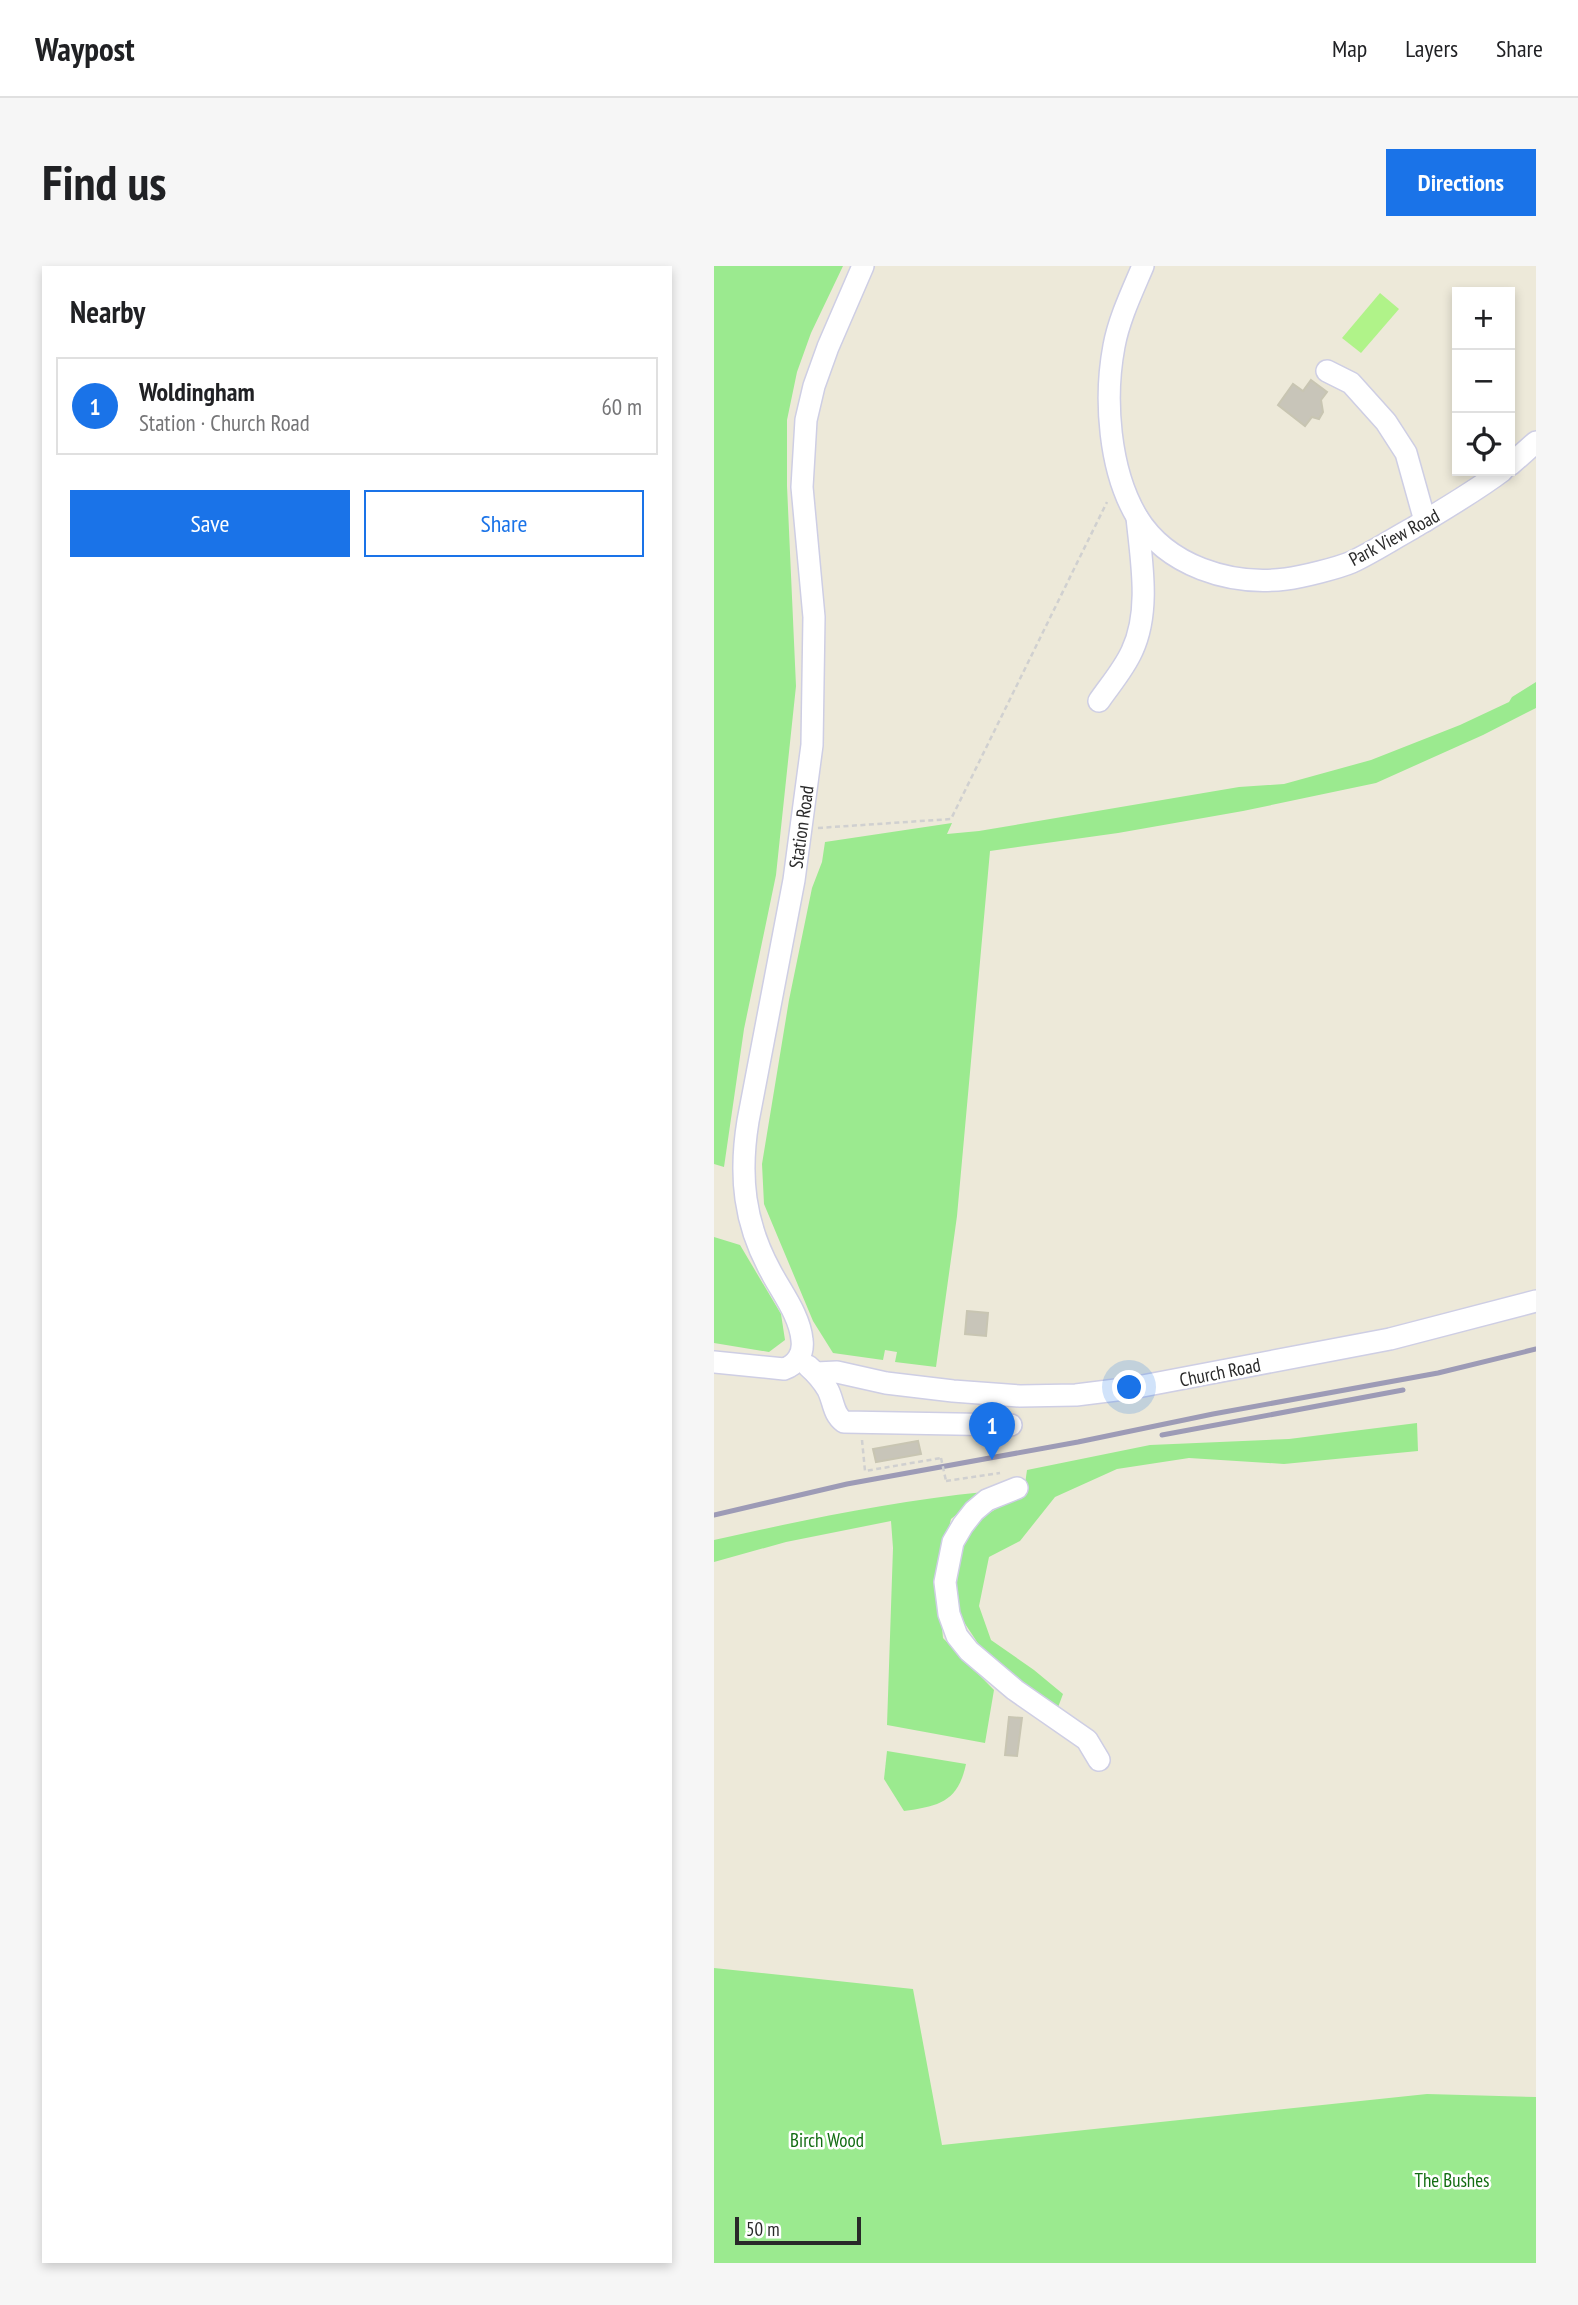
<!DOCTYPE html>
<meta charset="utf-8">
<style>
body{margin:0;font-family:"PT Sans Narrow",sans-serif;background:#f6f6f6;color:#202124}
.controls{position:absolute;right:21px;top:21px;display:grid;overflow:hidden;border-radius:0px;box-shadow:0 4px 10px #0003}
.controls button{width:63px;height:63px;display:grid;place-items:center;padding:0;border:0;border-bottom:2px solid #e0e0e0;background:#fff;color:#202124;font:35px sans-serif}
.scale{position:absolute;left:21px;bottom:18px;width:126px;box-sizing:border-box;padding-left:7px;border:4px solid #292929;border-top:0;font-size:19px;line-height:24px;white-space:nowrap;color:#292929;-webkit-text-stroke:5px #fff;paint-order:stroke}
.you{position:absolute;left:416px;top:1122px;width:24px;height:24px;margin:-18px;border:5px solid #fff;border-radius:50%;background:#1a73e8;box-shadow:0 0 0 10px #1a73e833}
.badge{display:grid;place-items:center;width:46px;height:46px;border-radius:50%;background:#1a73e8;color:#fff;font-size:23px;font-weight:700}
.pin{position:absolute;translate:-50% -58px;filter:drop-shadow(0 2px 4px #0008)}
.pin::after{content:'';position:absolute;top:37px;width:24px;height:21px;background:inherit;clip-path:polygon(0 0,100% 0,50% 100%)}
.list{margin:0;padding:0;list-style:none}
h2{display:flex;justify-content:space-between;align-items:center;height:91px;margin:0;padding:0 28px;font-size:30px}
h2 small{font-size:23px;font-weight:400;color:#757577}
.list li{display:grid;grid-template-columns:46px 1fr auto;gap:21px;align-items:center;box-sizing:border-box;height:98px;margin:0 14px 14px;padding:0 14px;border:2px solid #e0e0e0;border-radius:0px}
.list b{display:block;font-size:26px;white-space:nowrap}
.list p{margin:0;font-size:23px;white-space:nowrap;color:#757577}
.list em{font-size:23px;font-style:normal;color:#757577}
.actions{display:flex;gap:14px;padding:21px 28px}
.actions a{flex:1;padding:16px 0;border:2px solid #1a73e8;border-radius:0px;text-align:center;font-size:24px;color:#1a73e8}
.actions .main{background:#1a73e8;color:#fff}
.icon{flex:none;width:38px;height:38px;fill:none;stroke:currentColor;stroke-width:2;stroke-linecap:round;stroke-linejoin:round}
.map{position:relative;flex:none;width:822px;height:1997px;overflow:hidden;border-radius:0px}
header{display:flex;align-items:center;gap:42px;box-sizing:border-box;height:98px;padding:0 35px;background:#fff;border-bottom:2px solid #e0e0e0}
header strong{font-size:33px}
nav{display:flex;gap:38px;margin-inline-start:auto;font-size:24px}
.intro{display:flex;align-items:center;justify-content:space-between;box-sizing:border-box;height:168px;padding:0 42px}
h1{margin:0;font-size:49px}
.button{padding:18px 32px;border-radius:0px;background:#1a73e8;color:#fff;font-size:24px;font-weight:700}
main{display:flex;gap:42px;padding:0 42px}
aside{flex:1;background:#fff;border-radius:0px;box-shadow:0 4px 10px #0003}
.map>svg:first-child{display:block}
.green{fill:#9bea8f}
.pitch{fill:#b0f389}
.building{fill:#c8c5b9;stroke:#c8c5b2;stroke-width:2}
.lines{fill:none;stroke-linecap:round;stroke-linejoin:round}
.minor-casing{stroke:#cecee4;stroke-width:24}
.path{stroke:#d0d0d0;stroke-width:2.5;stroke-dasharray:5 3.5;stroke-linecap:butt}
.minor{stroke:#fff;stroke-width:21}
.rail{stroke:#9d9bb6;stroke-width:5}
.path-bridge{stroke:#d0d0d0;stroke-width:2.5;stroke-dasharray:5 3.5;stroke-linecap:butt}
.labels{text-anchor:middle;stroke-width:5;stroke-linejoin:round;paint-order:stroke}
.street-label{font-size:19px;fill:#292929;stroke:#fff}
.park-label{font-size:19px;fill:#126d12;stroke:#fff}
</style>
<header>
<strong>Waypost</strong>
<nav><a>Map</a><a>Layers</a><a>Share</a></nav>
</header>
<div class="intro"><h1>Find us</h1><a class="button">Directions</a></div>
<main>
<aside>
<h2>Nearby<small></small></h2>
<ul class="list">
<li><span class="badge">1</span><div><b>Woldingham</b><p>Station · Church Road</p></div><em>60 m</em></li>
</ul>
<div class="actions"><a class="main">Save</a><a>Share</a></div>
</aside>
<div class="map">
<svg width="822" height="1997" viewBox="0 0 822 1997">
<rect width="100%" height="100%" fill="#ede9d9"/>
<g class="green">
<path d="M0,0H129L97,67L83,106L73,154V220L82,420L62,609L30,763L10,901L0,898Z"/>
<path d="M822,416V442L769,469L662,517L529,545L404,567L276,585L243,950L222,1101L181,1096L183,1086L171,1084L169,1094L119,1087L99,1055L50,938L48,898L75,734L98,622L108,596L111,576L238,557L233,568L265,565L525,521L570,518L657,494L746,459L795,436L798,431Z"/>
<path d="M0,971L26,979L67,1048L71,1074L55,1086L0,1077Z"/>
<path d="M703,1157L704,1185L570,1198L475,1192L403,1203L341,1231L306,1275L275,1291L265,1340L277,1374L320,1404L349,1428L343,1444L267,1382L242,1344L244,1291L260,1257L299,1232L311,1218L313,1204L436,1179L575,1173Z"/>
<path d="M270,1226L237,1253L223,1310L229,1372L280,1424L271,1477L173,1459L179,1282L177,1255L72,1276L0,1296V1274C89,1254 179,1235 270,1226Z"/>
<path d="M173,1485L252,1498C244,1536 225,1540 190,1545L170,1513Z"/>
<path d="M0,1702L199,1723L228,1879L713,1828L822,1831V1997H0Z"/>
</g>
<path class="pitch" d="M666,27L685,43L647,87L628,72Z"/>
<g class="building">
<path d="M597,114L613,126L607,134L609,146L605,153L598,151L591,160L564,139L579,118L589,125Z"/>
<path d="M253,1045L274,1047L272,1070L251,1068Z"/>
<path d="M204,1175L207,1188L162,1196L159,1183Z"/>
<path d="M295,1451L308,1452L303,1490L291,1489Z"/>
</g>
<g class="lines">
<g class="minor-casing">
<g id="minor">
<path d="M429,0C418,26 405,53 400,80C390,133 395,204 423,251C453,300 516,320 572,313C588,311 624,302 638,296C659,286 679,273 699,262C729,244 760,226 788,205"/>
<path d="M613,105L637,117L672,156L692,187L711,255"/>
<path d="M796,199L822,176"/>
<path d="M385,435C396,419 410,403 418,385C437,345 427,293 423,251"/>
<path d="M0,1096L70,1103C82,1099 90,1088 88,1074C86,1050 68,1027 57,1006C30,957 25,910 34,855L80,614L98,479L100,351L88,221L92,154L100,120L114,81L149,0"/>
<path d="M94,1100C102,1107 109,1115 114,1124C120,1136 119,1148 130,1156L297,1159"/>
<path d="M102,1107L123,1106L172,1117L239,1125L306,1130L362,1129L418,1122L676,1073L822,1035"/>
<path d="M303,1222L273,1234L260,1245L249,1259L239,1276L231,1316L235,1348L243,1370L255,1385L301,1424L373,1474L385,1494"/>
</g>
</g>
<g class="path">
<path d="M104,562L237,553L393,236"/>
<path d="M148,1174L151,1205L227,1192"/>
<path d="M232,1215L286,1207"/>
</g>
<use href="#minor" class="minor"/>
<g class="rail">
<path d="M448,1169L689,1124"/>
<path d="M0,1249L133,1218L364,1176L499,1148L724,1107L822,1083"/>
</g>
<path class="path-bridge" d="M227,1192L232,1215"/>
</g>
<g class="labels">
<g class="street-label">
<text transform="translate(680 271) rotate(-28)" y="7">Park View Road</text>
<text transform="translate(87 561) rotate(-82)" y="7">Station Road</text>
<text transform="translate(506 1106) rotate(-11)" y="7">Church Road</text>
</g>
<g class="park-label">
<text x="113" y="1881">Birch Wood</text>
<text x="738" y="1921">The Bushes</text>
</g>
</g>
</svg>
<div class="controls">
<button>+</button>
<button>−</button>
<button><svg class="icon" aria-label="locate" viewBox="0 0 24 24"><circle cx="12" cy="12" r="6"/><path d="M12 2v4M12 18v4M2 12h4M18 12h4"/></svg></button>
</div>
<div class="scale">50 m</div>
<div class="you"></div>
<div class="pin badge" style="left:278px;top:1194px">1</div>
</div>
</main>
